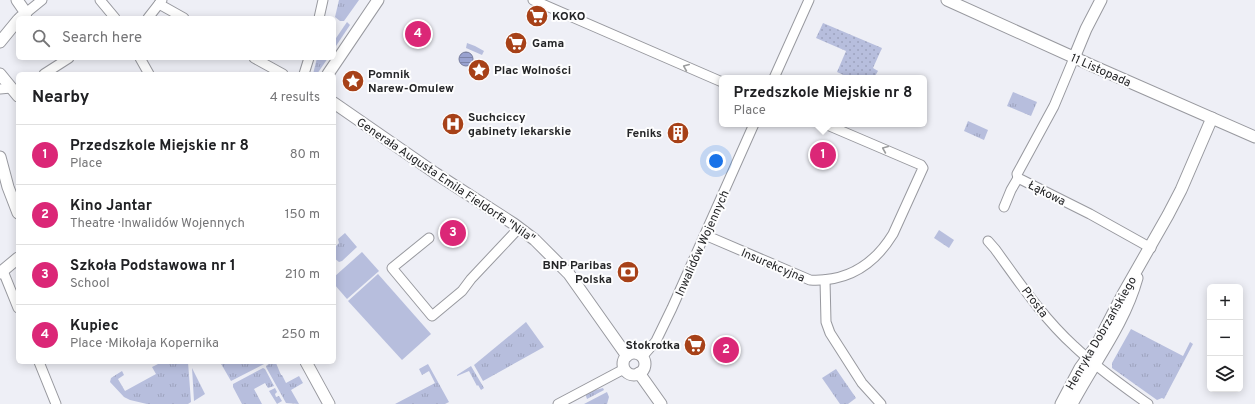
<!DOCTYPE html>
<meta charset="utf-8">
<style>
body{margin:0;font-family:Overpass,sans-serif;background:#f2f2f2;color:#202124}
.controls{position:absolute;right:12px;bottom:12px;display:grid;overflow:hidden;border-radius:6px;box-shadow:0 2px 10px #0003}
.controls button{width:36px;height:36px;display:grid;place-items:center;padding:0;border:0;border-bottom:1px solid #e0e0e0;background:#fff;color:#202124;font:20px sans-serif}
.you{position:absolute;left:716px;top:161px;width:14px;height:14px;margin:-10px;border:3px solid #fff;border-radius:50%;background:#1a73e8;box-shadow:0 0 0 6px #1a73e833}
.badge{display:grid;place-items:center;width:26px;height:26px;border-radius:50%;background:#db2777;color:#fff;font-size:13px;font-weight:700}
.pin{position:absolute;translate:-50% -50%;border:2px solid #fff;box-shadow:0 1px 4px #0006}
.popup{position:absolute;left:719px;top:75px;width:208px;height:52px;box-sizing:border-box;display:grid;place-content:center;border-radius:6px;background:#fff;filter:drop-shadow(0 1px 3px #0005);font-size:13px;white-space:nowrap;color:#757577}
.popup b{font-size:15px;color:#202124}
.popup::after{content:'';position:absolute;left:50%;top:100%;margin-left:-8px;border:8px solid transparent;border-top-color:#fff}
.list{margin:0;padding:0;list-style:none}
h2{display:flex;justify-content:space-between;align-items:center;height:52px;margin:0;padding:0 16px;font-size:17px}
h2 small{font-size:13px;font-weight:400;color:#757577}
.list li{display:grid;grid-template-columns:26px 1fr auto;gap:12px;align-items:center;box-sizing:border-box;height:60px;padding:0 16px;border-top:1px solid #e0e0e0}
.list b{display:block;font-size:15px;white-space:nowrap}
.list p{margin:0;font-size:13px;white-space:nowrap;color:#757577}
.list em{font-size:13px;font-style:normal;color:#757577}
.icon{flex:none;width:22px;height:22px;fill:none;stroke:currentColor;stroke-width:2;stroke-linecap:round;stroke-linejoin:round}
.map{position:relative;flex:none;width:1255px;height:404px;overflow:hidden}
.search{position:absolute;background:#fff;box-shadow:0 2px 10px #0003;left:16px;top:16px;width:320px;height:44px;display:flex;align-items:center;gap:10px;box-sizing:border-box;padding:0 14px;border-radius:6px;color:#757577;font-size:15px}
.panel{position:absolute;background:#fff;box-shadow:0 2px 10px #0003;left:16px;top:72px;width:320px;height:292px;border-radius:6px}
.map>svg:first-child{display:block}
.grass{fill:url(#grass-tufts)}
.garden{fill:url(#garden-dots)}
.pitch{fill:#b7bedd}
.water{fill:url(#water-rules);stroke:#767c9d}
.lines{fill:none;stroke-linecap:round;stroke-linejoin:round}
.minor-casing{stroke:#98999f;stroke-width:11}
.tertiary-casing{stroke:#98999f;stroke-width:13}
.minor{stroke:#fff;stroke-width:9}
.tertiary{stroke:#fff;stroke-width:11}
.oneway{stroke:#9c9d9e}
.labels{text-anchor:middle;stroke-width:4;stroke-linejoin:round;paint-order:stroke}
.poi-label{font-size:12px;font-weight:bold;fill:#242527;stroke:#fdfdfe;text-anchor:start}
.street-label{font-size:12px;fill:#242527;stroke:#fdfdfe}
</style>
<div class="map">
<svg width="1255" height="404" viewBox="0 0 1255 404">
<defs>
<pattern id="grass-tufts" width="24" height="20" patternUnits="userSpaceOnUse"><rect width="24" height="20" fill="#b7bedd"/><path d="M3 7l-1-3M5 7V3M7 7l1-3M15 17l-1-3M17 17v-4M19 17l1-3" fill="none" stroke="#9da3be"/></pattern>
<pattern id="garden-dots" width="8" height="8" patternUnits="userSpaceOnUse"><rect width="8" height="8" fill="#b7bedd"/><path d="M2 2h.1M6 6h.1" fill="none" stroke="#9da3be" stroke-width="1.8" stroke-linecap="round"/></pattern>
<pattern id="water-rules" width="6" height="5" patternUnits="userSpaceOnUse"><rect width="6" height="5" fill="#99a2d0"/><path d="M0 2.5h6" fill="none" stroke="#7d84a9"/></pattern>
</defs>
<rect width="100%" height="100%" fill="#eeeff6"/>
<g class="grass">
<path d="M339,0H359L344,21H340L335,17Z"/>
<path d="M347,22L350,25L334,49V41Z"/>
<path d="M467,43L475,46L484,51L482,55L466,48Z"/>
<path d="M317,58H328L317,74H313Z"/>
<path d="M1013,92L1037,102L1031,116L1007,106Z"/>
<path d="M968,121L988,130L984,140L964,131Z"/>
<path d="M939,230L954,240L949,248L934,238Z"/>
<path d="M345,233L357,247L342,261L339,262L334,258V248L339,243L338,239Z"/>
<path d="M526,322L544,347L483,381L474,365Z"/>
<path d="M1131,329L1183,356L1190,342L1193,344L1164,399L1162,398L1157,400L1112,368V363Z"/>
<path d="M162,362H188L191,402L188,404H147L130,400L124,397L110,382L111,378L122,371L124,375L118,379L125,391L156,374L152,367Z"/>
<path d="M220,362H268L231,381Z"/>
<path d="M273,362H278L276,363L281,375H282L286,383L299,376L303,383L291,390L299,404L286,403L266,367L267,365Z"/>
<path d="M428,364L449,402L445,404H395L435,383L429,371L422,375L419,369Z"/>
<path d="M471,366L484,388L481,390L478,385L477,386L469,371L457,376V375Z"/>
<path d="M192,368L205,394L194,401Z"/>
<path d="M263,368L265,369L274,386L268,388L265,383L254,389L262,404H242L233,387V384Z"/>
<path d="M836,369L856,398L848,404H840L822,378Z"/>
<path d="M275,388L277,392L275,394L276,397L279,396L282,401L277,404L269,391Z"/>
<path d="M603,388L604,390L587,399L585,393Z"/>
<path d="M607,392L609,397L607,404H584Z"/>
</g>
<path class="garden" d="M823,23L882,48L873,68L878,71L874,78H850L837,72L846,51L816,38Z"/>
<g class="pitch">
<path d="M362,252L379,271L347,299L334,284V277Z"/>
<path d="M378,274L431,334L402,360L348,301Z"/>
</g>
<circle class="water" cx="466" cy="59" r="7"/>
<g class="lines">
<g class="minor-casing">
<g id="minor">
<path d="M100,0L115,18"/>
<path d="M533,0L722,82"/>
<path d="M159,4L184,18"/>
<path d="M26,13L42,0"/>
<path d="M148,18L162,0"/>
<path d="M319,18L323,0"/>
<path d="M140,58L149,74"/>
<path d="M254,58L283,74"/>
<path d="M1074,58L1054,106L1017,174L1018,178L1090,214L1151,248"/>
<path d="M44,74L69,58"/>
<path d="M304,74L309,58"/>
<path d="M774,78L809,0"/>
<path d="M0,89L11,88"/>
<path d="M1004,207L1011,190L1018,178"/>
<path d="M705,235L810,280C847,282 874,265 893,234L923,168L921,165L825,124"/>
<path d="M429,238L392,268L432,316L462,291L471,279L519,228"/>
<path d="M988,241L995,249C1019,282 1043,318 1074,346C1097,368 1123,386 1148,404"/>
<path d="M3,271L18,308"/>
<path d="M825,280L826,322L830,333L862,383L881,404"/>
<path d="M642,357L656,341L672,308L754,124"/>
<path d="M39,362L56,404"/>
<path d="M558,404L624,369"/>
</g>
</g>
<g class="tertiary-casing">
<g id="tertiary">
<path d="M17,0L26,13L20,18"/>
<path d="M947,0L1093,66L1255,137"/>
<path d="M0,42L18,20"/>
<path d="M1074,58L1086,29L1101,0"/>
<path d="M0,74L18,96"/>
<path d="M328,74L378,0"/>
<path d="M334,103L435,173L514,224L535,240L569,274L627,356"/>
<path d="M0,157L8,187L18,213"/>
<path d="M0,273L18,258"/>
<circle cx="634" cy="364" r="11"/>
<path d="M306,362L329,404"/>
<path d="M639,373L661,404"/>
<path d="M1061,404L1080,368L1096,346L1123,294L1168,215L1181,190L1212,118"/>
<path d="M1072,404C1094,362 1124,325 1137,278"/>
</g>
</g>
<use href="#minor" class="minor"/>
<use href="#tertiary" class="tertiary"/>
</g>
<defs><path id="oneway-chevron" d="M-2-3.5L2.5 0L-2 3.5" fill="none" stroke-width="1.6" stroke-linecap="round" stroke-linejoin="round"/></defs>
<g class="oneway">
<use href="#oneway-chevron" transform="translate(686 67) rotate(-157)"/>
<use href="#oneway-chevron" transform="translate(885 149) rotate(-157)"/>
</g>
<defs>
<g id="supermarket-disc" transform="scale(1.15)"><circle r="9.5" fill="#a74118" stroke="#fdfdfe"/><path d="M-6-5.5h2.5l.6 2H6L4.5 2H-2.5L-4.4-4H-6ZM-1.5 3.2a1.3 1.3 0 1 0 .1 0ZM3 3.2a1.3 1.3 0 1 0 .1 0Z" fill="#fff"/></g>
<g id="sight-disc" transform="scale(1.15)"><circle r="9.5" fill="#a74118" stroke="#fdfdfe"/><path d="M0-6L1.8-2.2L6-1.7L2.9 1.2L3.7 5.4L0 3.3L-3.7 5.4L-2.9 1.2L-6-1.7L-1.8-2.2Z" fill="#fff"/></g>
<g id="hospital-disc" transform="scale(1.15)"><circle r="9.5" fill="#a74118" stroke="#fdfdfe"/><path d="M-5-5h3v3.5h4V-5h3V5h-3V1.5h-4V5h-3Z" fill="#fff"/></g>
<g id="building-disc" transform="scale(1.15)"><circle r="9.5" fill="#a74118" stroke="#fdfdfe"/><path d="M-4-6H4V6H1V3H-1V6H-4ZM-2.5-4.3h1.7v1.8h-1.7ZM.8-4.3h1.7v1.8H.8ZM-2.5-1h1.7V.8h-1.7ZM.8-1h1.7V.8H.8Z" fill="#fff"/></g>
<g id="bank-disc" transform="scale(1.15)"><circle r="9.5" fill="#a74118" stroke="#fdfdfe"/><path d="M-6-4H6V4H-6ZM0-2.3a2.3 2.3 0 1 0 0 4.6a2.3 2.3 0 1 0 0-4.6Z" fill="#fff"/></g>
</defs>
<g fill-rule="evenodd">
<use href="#supermarket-disc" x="537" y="16"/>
<use href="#supermarket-disc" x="516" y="43"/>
<use href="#sight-disc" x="479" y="70"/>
<use href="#sight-disc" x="353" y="81"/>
<use href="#hospital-disc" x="453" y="124"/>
<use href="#building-disc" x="678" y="133"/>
<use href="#bank-disc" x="628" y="272"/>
<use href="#supermarket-disc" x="695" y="345"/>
</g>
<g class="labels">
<g class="poi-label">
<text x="552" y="20">KOKO</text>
<text x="532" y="47">Gama</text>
<text x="494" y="74">Plac Wolności</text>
<text x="368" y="78">Pomnik<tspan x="368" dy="14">Narew-Omulew</tspan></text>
<text x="468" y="121">Suchciccy<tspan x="468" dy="14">gabinety lekarskie</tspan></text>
<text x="662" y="137" text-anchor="end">Feniks</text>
<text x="612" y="269" text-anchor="end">BNP Paribas<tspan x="612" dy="14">Polska</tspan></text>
<text x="680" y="349" text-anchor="end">Stokrotka</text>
</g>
<g class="street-label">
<text transform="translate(1101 70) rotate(24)" y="4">11 Listopada</text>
<text transform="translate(446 180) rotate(34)" y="4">Generała Augusta Emila Fieldorfa "Nila"</text>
<text transform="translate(1047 193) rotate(27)" y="4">Łąkowa</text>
<text transform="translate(702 243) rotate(-66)" y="4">Inwalidów Wojennych</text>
<text transform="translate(773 265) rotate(23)" y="4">Insurekcyjna</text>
<text transform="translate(1035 302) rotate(53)" y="4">Prosta</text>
<text transform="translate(1101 333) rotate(-60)" y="4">Henryka Dobrzańskiego</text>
</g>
</g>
</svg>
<div class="controls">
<button>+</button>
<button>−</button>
<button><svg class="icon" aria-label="layers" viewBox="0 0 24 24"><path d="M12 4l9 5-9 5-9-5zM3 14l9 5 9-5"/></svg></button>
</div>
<div class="you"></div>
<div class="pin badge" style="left:823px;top:155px">1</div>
<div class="popup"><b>Przedszkole Miejskie nr 8</b>Place</div>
<div class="pin badge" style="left:726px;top:350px">2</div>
<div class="pin badge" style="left:453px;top:233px">3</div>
<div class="pin badge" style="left:418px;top:34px">4</div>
<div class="search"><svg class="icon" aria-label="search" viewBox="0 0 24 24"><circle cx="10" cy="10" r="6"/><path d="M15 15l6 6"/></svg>Search here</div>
<section class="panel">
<h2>Nearby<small>4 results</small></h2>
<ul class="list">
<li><span class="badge">1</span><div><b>Przedszkole Miejskie nr 8</b><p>Place</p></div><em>80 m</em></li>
<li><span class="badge">2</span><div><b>Kino Jantar</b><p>Theatre · Inwalidów Wojennych</p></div><em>150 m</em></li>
<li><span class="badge">3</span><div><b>Szkoła Podstawowa nr 1</b><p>School</p></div><em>210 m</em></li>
<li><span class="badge">4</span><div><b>Kupiec</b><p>Place · Mikołaja Kopernika</p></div><em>250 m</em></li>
</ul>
</section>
</div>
